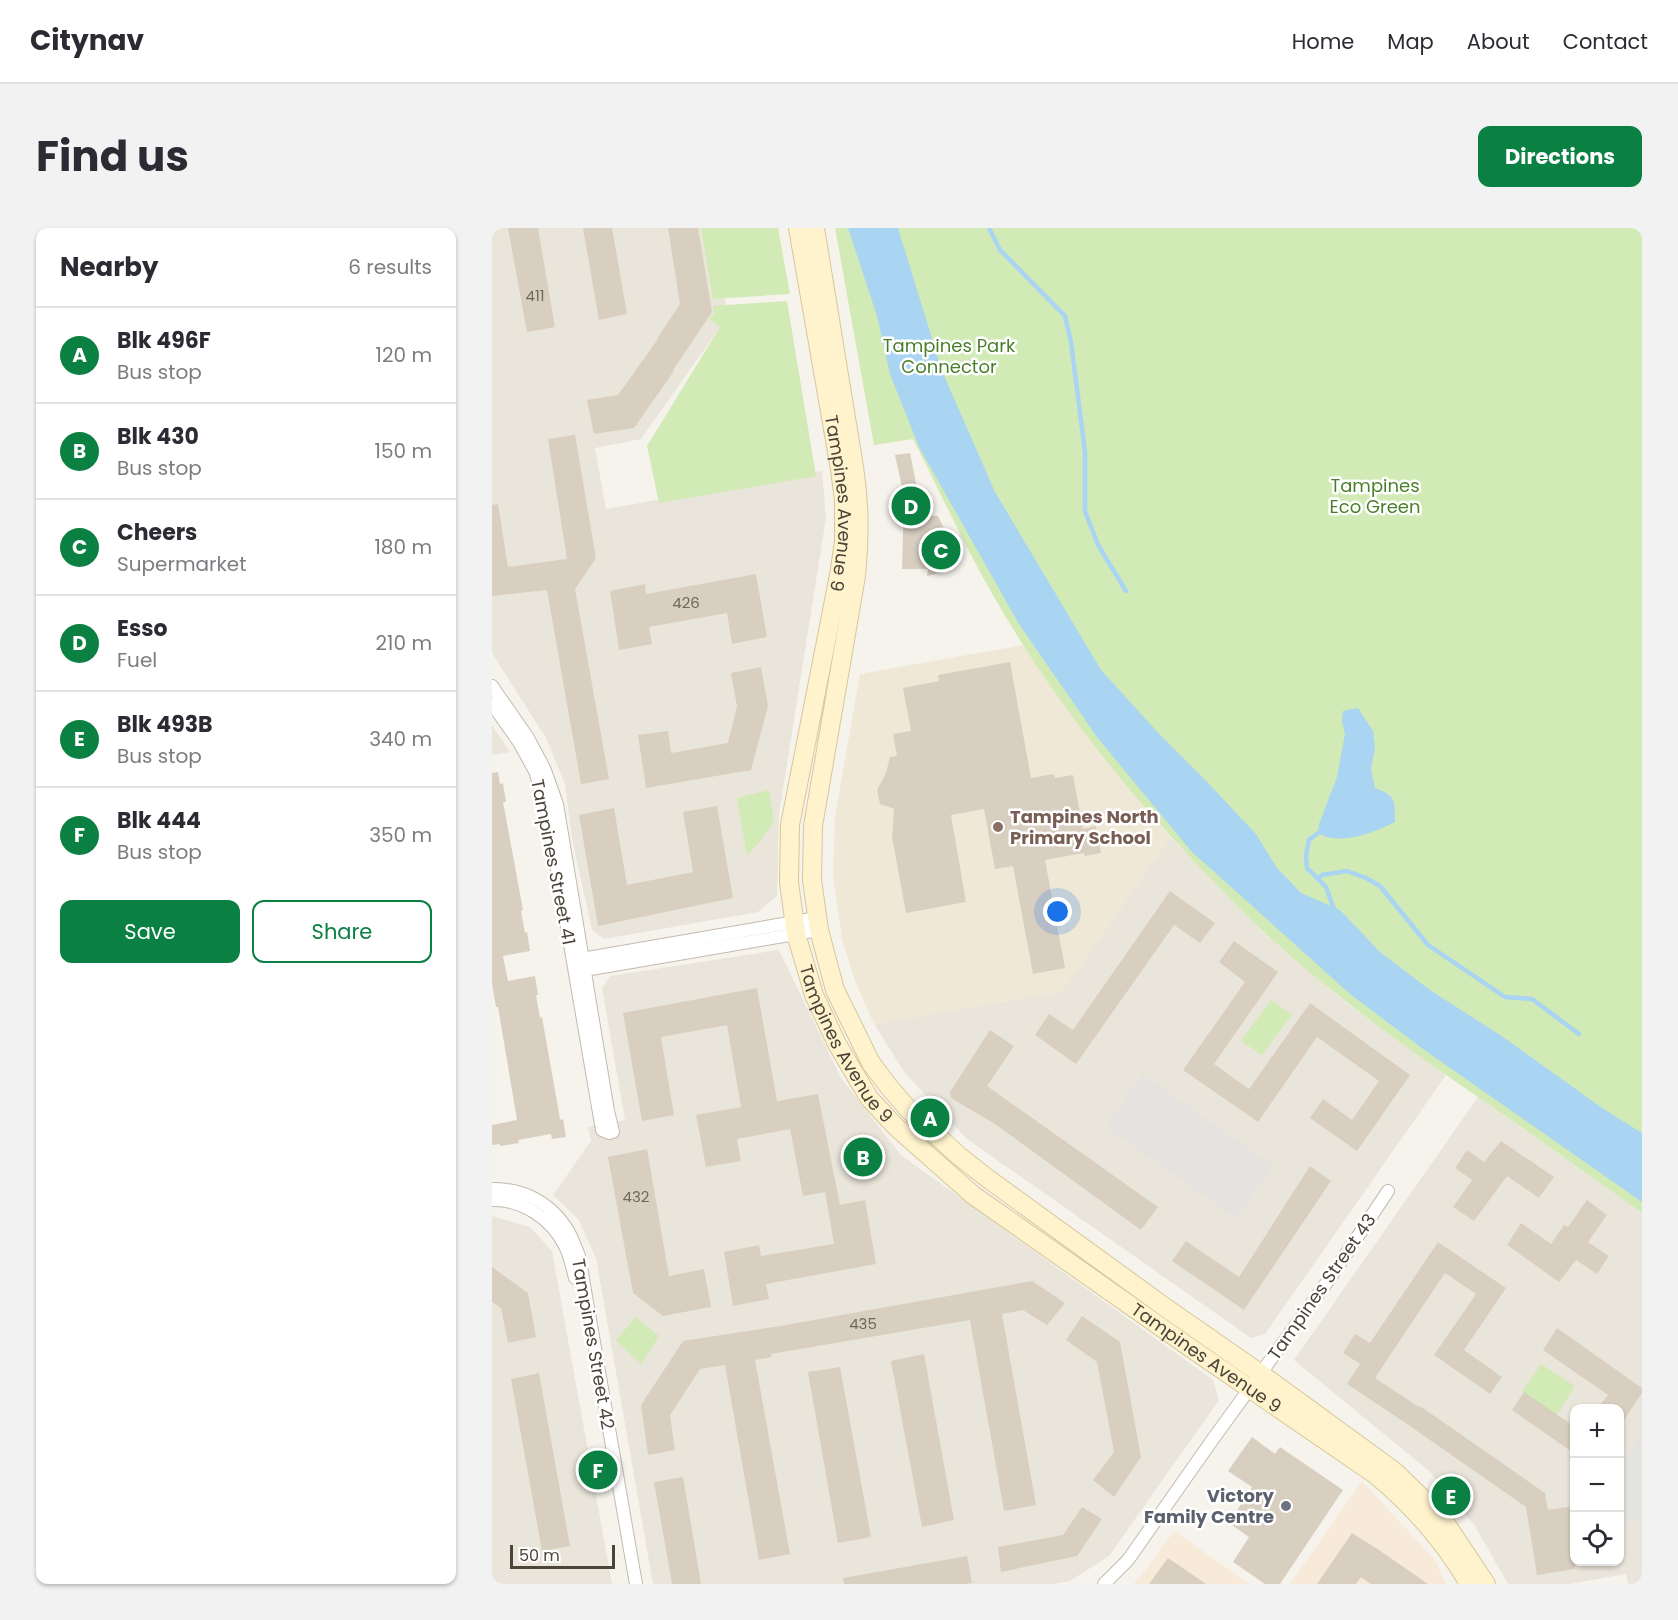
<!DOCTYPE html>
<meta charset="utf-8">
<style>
body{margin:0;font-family:Poppins,sans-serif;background:#f2f2f3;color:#2b2b33}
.controls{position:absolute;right:18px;bottom:18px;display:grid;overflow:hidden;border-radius:12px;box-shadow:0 2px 4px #0004}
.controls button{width:54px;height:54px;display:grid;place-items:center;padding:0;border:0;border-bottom:2px solid #e1e1e2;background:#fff;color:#2b2b33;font:30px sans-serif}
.scale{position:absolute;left:18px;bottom:15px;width:105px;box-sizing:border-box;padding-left:6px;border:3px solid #4b4439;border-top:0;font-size:16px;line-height:21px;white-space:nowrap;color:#4b4439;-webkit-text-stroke:4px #fff;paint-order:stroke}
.you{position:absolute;left:566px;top:684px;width:21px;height:21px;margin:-15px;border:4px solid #fff;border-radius:50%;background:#1a73e8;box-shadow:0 0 0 9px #1a73e833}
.badge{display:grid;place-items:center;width:39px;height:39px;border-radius:50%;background:#0b8043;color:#fff;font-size:20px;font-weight:700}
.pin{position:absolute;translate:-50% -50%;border:3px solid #fff;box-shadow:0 2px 6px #0006}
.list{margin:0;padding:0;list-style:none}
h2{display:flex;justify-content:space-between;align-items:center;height:78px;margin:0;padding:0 24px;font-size:26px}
h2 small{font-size:20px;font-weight:400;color:#7c7c81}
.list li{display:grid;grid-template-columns:39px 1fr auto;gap:18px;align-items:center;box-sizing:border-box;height:96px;padding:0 24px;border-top:2px solid #e1e1e2}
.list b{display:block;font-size:22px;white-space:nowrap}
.list p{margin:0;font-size:20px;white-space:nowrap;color:#7c7c81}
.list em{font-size:20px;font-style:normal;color:#7c7c81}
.actions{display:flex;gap:12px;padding:18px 24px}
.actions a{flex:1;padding:14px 0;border:2px solid #0b8043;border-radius:12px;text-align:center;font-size:21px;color:#0b8043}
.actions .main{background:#0b8043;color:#fff}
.icon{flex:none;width:33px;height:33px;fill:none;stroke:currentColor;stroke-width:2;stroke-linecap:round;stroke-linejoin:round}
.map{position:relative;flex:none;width:1150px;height:1356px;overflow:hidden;border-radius:12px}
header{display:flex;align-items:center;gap:36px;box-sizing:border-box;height:84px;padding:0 30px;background:#fff;border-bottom:2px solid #e1e1e2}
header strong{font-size:28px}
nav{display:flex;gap:33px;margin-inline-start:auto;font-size:21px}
.intro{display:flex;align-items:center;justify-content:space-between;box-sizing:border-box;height:144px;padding:0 36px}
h1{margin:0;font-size:42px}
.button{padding:15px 27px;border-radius:12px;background:#0b8043;color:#fff;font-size:21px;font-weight:700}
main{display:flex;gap:36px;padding:0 36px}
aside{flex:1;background:#fff;border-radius:12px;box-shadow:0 2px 4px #0004}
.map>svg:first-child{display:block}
.residential{fill:#eae5da;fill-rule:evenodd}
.commercial{fill:#f7ead8}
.education{fill:#efe8d6}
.green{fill:#d2eab5}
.parking{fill:#e5e3e0}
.water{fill:#a9d4f2}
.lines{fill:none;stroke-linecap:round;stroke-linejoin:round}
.stream{stroke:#a9d4f2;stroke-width:4.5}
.building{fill:#d8cfc1}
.street-casing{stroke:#c2bbae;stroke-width:14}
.secondary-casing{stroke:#d6c79b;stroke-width:20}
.street{stroke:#fff;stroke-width:12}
.secondary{stroke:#fff3cd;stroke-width:18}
.education-dot{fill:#8d6e63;stroke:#fff;stroke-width:2}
.worship-dot{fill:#6b7280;stroke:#fff;stroke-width:2}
.labels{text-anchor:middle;stroke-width:5;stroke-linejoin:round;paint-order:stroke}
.number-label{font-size:15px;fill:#6e675b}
.park-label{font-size:18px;fill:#4a7f2a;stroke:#fff}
.street-label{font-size:18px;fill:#4b4439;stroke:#fff}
.education-label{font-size:18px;font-weight:bold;fill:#785e54;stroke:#fff;text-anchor:start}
.worship-label{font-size:18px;font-weight:bold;fill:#5b616d;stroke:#fff;text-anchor:end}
</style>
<header>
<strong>Citynav</strong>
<nav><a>Home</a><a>Map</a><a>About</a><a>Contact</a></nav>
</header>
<div class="intro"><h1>Find us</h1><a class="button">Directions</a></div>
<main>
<aside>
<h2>Nearby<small>6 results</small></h2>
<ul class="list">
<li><span class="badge">A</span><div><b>Blk 496F</b><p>Bus stop</p></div><em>120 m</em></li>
<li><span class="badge">B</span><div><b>Blk 430</b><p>Bus stop</p></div><em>150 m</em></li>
<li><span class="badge">C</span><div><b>Cheers</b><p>Supermarket</p></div><em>180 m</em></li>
<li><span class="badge">D</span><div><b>Esso</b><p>Fuel</p></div><em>210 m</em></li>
<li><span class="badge">E</span><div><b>Blk 493B</b><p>Bus stop</p></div><em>340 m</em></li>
<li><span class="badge">F</span><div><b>Blk 444</b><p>Bus stop</p></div><em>350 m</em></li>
</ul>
<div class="actions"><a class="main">Save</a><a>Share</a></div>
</aside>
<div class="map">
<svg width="1150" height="1356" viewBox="0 0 1150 1356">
<rect width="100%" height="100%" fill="#f6f3ec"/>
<g class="residential">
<path d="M0,0H220L236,88L149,211L103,220L114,281L330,243L334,290L287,586L285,668L266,684L112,711L100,702L80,611L73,556L54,510L0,425Z"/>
<path d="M0,497L18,524L0,527Z"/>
<path d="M678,609L773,706L853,774L954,847L773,1106L759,1110L475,911L413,845L382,796L570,763Z"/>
<path d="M287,722L349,850L409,927L721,1152L727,1172L617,1328L578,1353L560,1356H161L104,1030L86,991L61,967L99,913L96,899L133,892L110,760L118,748Z"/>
<path d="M986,869L1150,985V1356H1136L1134,1346L1078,1356H1016L983,1298L937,1243L802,1132ZM1082,1180H1128V1334H1082Z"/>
<path d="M0,988L38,999L60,1023L120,1356H0Z"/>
</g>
<g class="commercial">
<path d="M870,1253L943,1332L954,1356H798Z"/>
<path d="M682,1303L757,1356H641L648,1350Z"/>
</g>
<path class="education" d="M531,417L564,466L603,518L678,609L570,763L382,796L363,753L350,711L341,648L343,589L368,446Z"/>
<g class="green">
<path d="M209,0H286L298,66L221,71Z"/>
<path d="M343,0H1150V985C1095,946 1041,907 986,869C913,819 840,767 775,707C756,690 739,671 721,653C630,560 549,457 487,342C464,299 443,254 421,211L382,217Z"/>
<path d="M295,73L324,248L167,275L155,218L228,99L218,91L222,85L221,78Z"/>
<path d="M277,562L282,593L270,611L255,628L245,570Z"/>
<path d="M779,772L800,787L770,827L749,813Z"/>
<path d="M143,1089L167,1108L149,1136L124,1113Z"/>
<path d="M1049,1136L1083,1158L1064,1188L1030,1164Z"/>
</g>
<g class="parking">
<path d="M650,845L781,938L744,990L614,899Z"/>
<path d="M1150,1205V1291L1128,1295V1239Z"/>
</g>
<g class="water">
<path d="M356,0H406L450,143L503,264L609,442L670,509L716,555L764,606L785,640L809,665L848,682L888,724L938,762L1014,811L1110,880L1150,905V974L931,821L858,766L699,623L605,509L527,396L427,219L398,146L385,88Z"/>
<path d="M866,480L881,503L883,519L879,542L883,560C904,568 903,572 903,594C882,605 848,618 826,605L827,596L845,549L853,506L850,493L851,483Z"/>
</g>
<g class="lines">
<g class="stream">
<path d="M497,0L508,22L573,88L579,114L593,224V283L606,317L634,363"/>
<path d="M826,605L817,612L814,627L815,640L834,659L843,684"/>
<path d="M827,650L830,647L855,643L874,650L888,658L936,717L1013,769L1040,771L1087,806"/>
</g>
</g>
<g class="building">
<path d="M16,0H46L63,99L35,104Z"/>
<path d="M91,0H120L135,86L107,92Z"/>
<path d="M176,0H206L220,84L181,142L182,143L142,200L102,206L95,172L126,167L166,111H165L188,76Z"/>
<path d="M83,207L104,330L83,361L117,551L89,556L55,362L0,368V277L6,276L16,339L75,331L56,211Z"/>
<path d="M418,225L426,265L427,287L446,288L467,332L453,344L435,348L436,341H410L412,268L403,227Z"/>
<path d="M264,346L275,409L240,416L235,385L157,399L160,416L127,422L118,363L153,356L154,366Z"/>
<path d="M518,434L539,550L562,546L563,550L581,547L591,601L604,598L609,625L593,628L592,625L553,632L573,740L541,746L521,638L503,641L492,581L459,587L474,674L414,685L400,609L402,581L388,576L385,562L394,545L398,529L405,528L401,506L419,503L411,460L447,453L446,447Z"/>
<path d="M269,439L276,478L259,542L154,560L146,507L176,503L179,525L236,515L245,478L239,445Z"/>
<path d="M6,544L8,556L11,555L14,574H11L31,682L29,683L33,705L35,704L38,723L11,728L16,753L43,748L46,767H44L48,790L50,789L67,885L68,892L71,891L74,909L60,911L59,906L26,912L27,915L8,918V916L0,917V897L25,892L6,779H4L0,756V545Z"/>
<path d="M225,578L241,670L106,698L87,587L122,580L135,657L201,644L191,584Z"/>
<path d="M678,663L723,695L708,715L682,697L584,836L543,807L557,786L581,802Z"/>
<path d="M742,713L786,744L722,836L757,861L818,775L918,847L865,923L818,890L831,871L860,892L887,853L825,809L766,894L691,842L753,754L727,734Z"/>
<path d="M265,760L285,873L326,866L348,977L373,972L384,1036L274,1056L277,1071L241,1078L232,1024L267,1017L269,1028L342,1016L333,964L311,968L298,901L245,911L249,933L214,939L204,887L249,879L235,797L169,809L182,887L150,893L131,785Z"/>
<path d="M498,802L522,818L495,858L666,979L649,1002L503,896L459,870L458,864Z"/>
<path d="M1009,913L1062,949L1047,970L1015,948L982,993L961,979L980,952L963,940L975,922L992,934Z"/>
<path d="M155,921L177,1048L212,1041L219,1079L171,1088L141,1065L116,929Z"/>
<path d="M818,938L839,953L752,1082L680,1033L694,1013L747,1049Z"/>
<path d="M1095,972L1115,987L1096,1014L1117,1028L1105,1046L1084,1032L1067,1054L1015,1017L1029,995L1059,1016L1072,997L1076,999Z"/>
<path d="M946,1014L1014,1060L972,1122L1010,1149L998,1166L942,1127L984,1066L953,1045L883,1150L927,1179L928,1178L1053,1265L1056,1282L1083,1278V1341L1045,1347L1034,1279L915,1196L855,1156L868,1136L851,1125L863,1106L878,1115Z"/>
<path d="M0,1039L36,1065L44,1109L16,1115L9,1080L0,1074Z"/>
<path d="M540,1053L573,1075L555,1097L531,1082L510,1086L544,1277L512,1283L478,1092L279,1126L280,1129L263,1132L298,1326L267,1332L233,1137L208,1141L178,1187L183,1222L156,1227L149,1177L191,1113L288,1098Z"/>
<path d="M590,1088L628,1114L649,1229L622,1269L601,1252L622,1224L605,1134L574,1112Z"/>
<path d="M1065,1100L1150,1160V1165L1128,1198V1180H1106L1116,1167L1051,1122Z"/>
<path d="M432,1126L462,1292L430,1299L399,1133Z"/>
<path d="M348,1139L379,1309L346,1315L316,1144Z"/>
<path d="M47,1145L78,1318L50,1323L19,1151Z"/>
<path d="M1032,1164L1083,1199V1226L1020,1182Z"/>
<path d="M760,1209L783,1226L788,1219L851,1262L788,1356H773L741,1334L757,1309L737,1295L760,1259L736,1243Z"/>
<path d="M191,1249L209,1356H180L162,1254Z"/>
<path d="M590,1279L610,1291L585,1328L509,1344L506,1319L571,1307Z"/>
<path d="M860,1305L887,1322L936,1356H879L869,1349L864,1356H825Z"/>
<path d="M475,1328L480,1355L473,1356H352L351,1350Z"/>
<path d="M676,1330L714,1356H657Z"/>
</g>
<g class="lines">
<g class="street-casing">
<g id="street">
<path d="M0,458L36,510L52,540L65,576L116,883L121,904L117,905L110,902L54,577L43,543L27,514L0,476"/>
<path d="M84,732L325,690"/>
<path d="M87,743L327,702"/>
<path d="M0,961C30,961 56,973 73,998C79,1006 83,1018 87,1028L144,1356"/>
<path d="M0,972C30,971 60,991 73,1018C78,1027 80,1039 83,1050"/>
<path d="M612,1356L636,1332L721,1211L838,1050L896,963"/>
</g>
</g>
<g class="secondary-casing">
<g id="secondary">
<path id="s1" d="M306,0L348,241L352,273V314L347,347L298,597L297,654L304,706L322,767L345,816L377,870L403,898L481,967L703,1123L884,1247C921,1278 953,1314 977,1356"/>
<path d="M323,0L362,239C368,277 368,310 364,348L321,598L320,652L327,702L343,762L379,835L397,859L418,883L467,928L495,950L674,1080L769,1146L902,1243L942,1282L954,1296L994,1356"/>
</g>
</g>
<use href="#street" class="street"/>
<use href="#secondary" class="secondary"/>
</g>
<circle class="education-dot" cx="506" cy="599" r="6"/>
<circle class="worship-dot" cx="794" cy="1278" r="6"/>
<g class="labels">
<g class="number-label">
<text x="43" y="73">411</text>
<text x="194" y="380">426</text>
<text x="144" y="974">432</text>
<text x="371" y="1101">435</text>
</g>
<g class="park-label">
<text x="457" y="124">Tampines Park<tspan x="457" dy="21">Connector</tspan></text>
<text x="883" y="264">Tampines<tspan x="883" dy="21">Eco Green</tspan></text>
</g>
<g class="street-label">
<text dy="6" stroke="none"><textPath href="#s1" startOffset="279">Tampines Avenue 9</textPath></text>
<text transform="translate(61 634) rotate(79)" y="6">Tampines Street 41</text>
<text dy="6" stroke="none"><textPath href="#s1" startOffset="837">Tampines Avenue 9</textPath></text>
<text transform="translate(830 1059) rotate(-55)" y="6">Tampines Street 43</text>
<text transform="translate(101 1116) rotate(80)" y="6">Tampines Street 42</text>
<text dy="6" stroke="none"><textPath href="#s1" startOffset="1323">Tampines Avenue 9</textPath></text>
</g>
<g class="education-label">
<text x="518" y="595">Tampines North<tspan x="518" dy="21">Primary School</tspan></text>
</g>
<g class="worship-label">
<text x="782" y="1274">Victory<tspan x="782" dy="21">Family Centre</tspan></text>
</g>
</g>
</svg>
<div class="controls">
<button>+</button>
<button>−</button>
<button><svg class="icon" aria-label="locate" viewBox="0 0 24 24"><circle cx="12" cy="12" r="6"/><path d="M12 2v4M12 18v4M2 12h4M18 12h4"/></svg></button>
</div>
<div class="scale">50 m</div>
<div class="you"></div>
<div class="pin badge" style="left:438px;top:890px">A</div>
<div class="pin badge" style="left:371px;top:929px">B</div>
<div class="pin badge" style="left:449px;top:322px">C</div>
<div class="pin badge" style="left:419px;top:278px">D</div>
<div class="pin badge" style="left:959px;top:1268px">E</div>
<div class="pin badge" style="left:106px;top:1242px">F</div>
</div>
</main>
